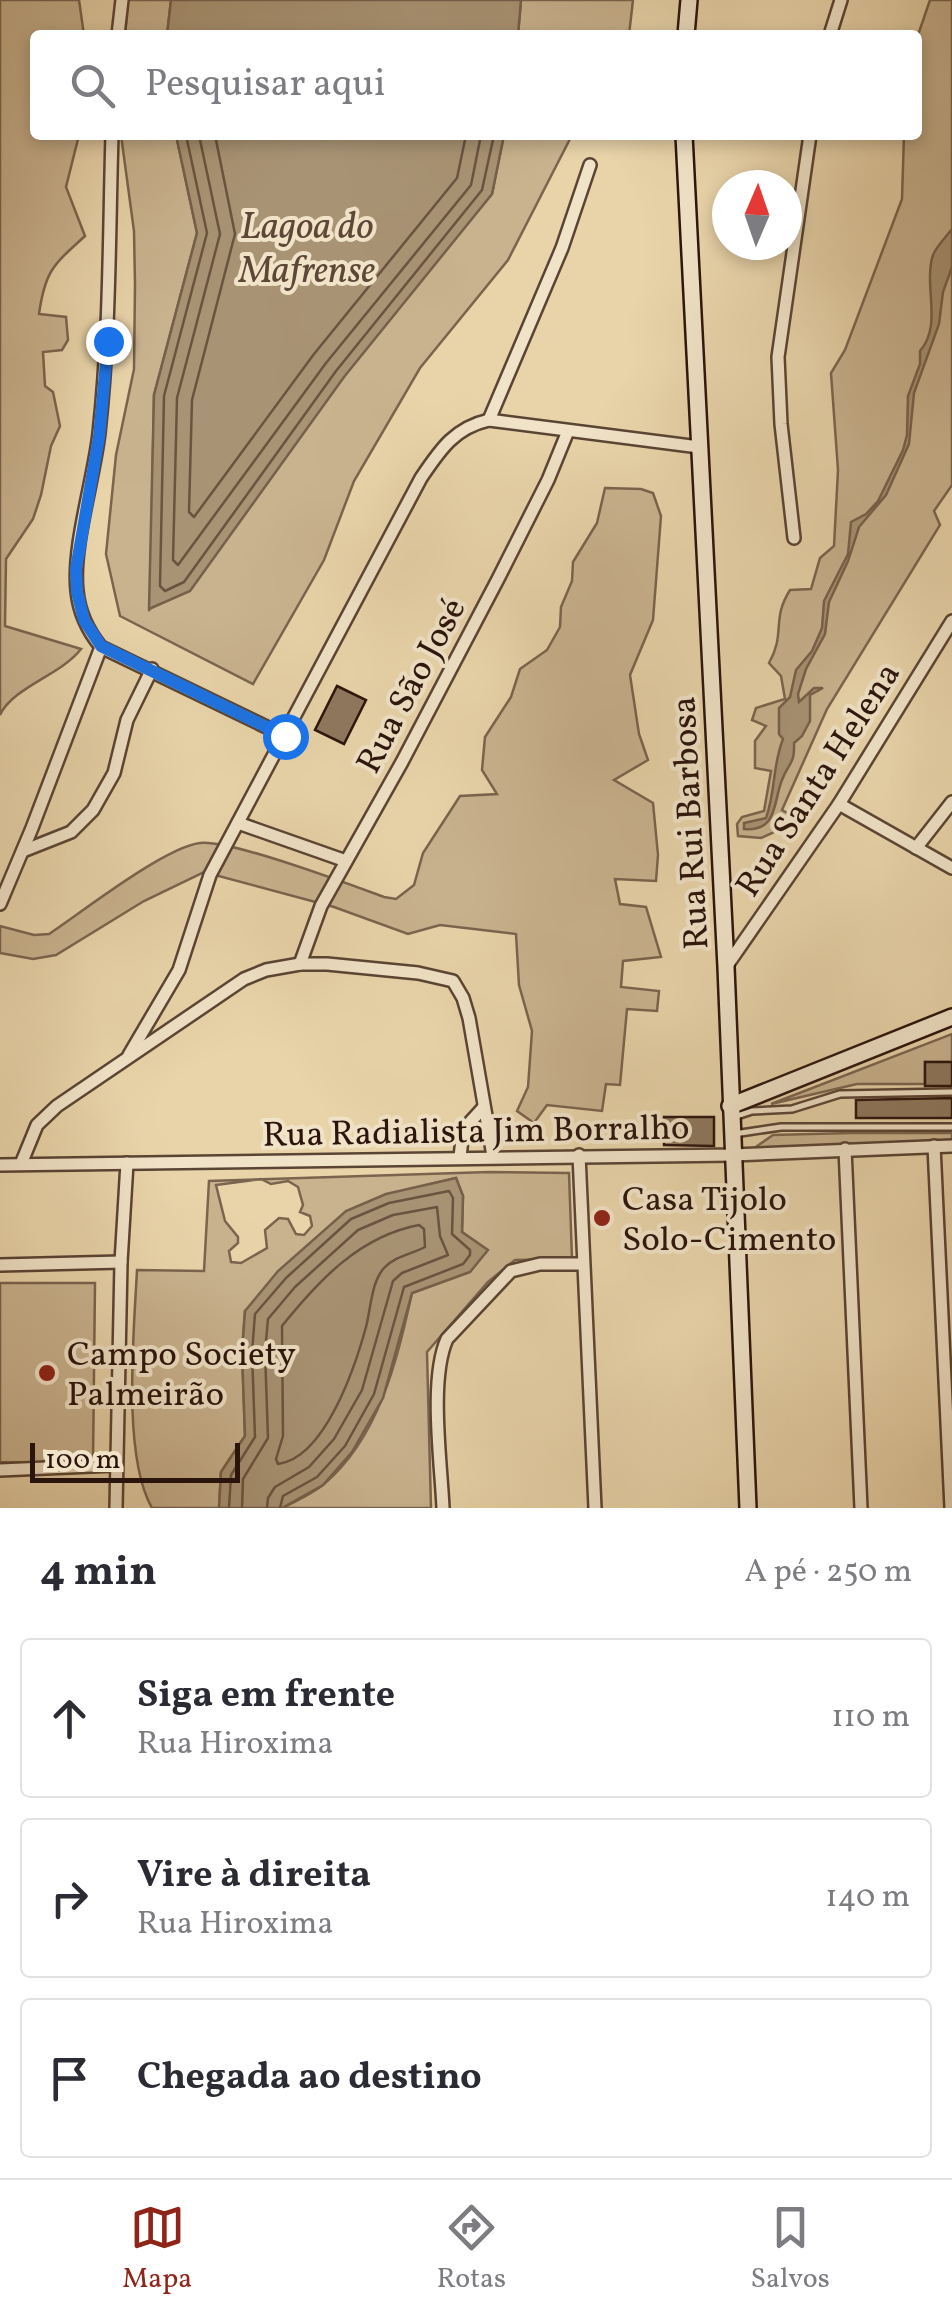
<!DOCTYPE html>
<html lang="pt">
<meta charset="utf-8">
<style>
body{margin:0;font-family:Vollkorn,serif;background:#f2f2f3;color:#2b2b33}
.compass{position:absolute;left:712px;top:170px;width:90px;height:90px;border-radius:50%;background:#fff;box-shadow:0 5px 15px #0003;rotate:2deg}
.scale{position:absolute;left:30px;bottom:25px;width:210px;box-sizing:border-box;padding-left:10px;border:5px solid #2b140c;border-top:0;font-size:28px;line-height:35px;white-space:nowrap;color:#2b140c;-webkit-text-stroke:8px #f1e3c8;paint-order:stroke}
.stop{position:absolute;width:30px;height:30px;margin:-22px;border:8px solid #1a73e8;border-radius:50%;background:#fff}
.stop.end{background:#1a73e8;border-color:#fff;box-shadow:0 2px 10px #0008}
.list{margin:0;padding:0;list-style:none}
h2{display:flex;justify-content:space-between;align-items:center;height:130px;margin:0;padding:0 40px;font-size:42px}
h2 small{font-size:32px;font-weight:400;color:#7c7c81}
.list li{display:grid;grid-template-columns:65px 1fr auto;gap:30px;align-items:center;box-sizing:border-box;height:160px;margin:0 20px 20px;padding:0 20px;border:2px solid #e1e1e2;border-radius:10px}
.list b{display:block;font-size:38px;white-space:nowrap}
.list p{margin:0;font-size:32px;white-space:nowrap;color:#7c7c81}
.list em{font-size:32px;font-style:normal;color:#7c7c81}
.icon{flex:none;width:55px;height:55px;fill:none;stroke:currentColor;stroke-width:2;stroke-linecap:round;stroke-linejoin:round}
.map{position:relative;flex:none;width:952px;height:1508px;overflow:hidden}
.search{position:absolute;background:#fff;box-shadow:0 5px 15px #0003;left:30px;right:30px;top:30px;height:110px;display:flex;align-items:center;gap:25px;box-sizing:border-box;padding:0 35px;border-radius:10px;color:#7c7c81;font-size:38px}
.sheet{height:670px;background:#fff}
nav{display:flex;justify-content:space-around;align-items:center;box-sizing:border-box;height:140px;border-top:2px solid #e1e1e2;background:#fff;font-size:28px;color:#7c7c81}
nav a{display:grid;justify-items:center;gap:5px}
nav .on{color:#8f2418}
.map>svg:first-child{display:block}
.green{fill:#c9b38f;stroke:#7a644e;stroke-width:2.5;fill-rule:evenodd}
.water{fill:#a89374;stroke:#76604a;stroke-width:2.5}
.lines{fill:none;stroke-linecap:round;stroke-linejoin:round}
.shore{stroke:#6a5440;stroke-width:2.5}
.building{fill:#8e785e;stroke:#2b140c;stroke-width:2.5}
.lane-casing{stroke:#5a4434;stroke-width:10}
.street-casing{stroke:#5a4434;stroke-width:16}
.secondary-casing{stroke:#2b140c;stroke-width:20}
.lane{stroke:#f1e3c8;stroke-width:5}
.street{stroke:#f1e3c8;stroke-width:11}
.secondary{stroke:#f1e3c8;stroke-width:15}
.route{stroke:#1a73e8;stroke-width:12}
.poi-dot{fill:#8f2418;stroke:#f1e3c8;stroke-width:4}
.labels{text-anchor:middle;stroke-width:8;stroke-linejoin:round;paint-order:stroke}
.street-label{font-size:35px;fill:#2b140c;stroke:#f1e3c8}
.poi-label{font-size:35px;fill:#2b140c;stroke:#f1e3c8;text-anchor:start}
.water-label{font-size:38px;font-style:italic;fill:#5d4736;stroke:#f1e3c8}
</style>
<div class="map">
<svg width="952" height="1508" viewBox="0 0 952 1508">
<rect width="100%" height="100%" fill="#e9d4aa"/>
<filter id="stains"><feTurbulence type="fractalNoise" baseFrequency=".002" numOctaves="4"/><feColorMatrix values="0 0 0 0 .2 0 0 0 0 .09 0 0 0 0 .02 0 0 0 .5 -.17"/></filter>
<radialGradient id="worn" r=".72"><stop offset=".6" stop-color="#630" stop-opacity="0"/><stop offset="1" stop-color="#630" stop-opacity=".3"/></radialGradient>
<g class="green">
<path d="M0,0H79L84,35H35V135H79L66,187L85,236C53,265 45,271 39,314L66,317L68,340L62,350L43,352L45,386L53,392L60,426L51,446L41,495L33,519L6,559L5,626L81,649C61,675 13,687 0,715Z"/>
<path d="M128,0H171L167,35H125Z"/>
<path d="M521,0H633L629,35H518Z"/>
<path d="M930,0H952V485L934,511L940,525L827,709L782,810L789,814L783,828L761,838L738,836L737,824L742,817L764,811L771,771L755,768V741L766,726L752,720L756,708L785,699L781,676L769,663C786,633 771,620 790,590L811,589L820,558L834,546L838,470L831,373L845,350L902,199L904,135H917V38Z"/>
<path d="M121,135H176L197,233L154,395L150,609L492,194L504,135H572L508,260L420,368L354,481L324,560L253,684L120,616L106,554L116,455L134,369L135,284L134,231Z"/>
<path d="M605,488L641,489L653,493L661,516L653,620L630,675L639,734L648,760L614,780L653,803L658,855L656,881L615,879L620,904L646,907L661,957L623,961L621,987L659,991L657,1011L627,1009L620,1085L606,1084L602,1111L547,1105L534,1123L517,1111L528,1087L532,1031L519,985L516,934L440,925L408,934L334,907L204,872L144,901L56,955L33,959L0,953V926L34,935L49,934C82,912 165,847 200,843C230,839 351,885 384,897L396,899L414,885L423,853L460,796L497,794L482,770L485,737L511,697L520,669L547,650L560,627L561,607L572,581L573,562L597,523Z"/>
<path d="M952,1034V1062H925V1084H857L771,1104Z"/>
<path d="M851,1133H952V1144L747,1153L773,1135Z"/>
<path d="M489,1172L569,1173L572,1259L515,1260L488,1282L427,1352L431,1508H282C296,1501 312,1494 324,1484C379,1438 397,1360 412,1293L470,1272L487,1250L462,1232L463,1196L456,1178L427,1185L245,1311L242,1352L245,1436L221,1472L219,1508H152C122,1456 134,1332 137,1270L204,1271L209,1181ZM261,1179L271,1184L288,1181L298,1187L303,1205L300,1212L310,1216L312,1226L304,1235L296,1234L288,1219L279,1218L265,1230L267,1248L241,1263L231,1262L229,1251L238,1243V1237L225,1221L216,1185Z"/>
<path d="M0,1283H95L93,1463L0,1462Z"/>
</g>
<g class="water">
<path d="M171,0H521L518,35H167Z"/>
<path d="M176,135H504L492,194L344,377L190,591L149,609L154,395L197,233Z"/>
<path d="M952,229V267L943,292L939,324L914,393L909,444L886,495L859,527L848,561L829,602L825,634L806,669L798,694L799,702L814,688H823L810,695V721L802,736L794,743C795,764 789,762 782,780C773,802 778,832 744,829V823L766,818C776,790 772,767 783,739L779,734V708L790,697L796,670L812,651L822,628L824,601L848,554L851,522L866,514L878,501L903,450L907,435L908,396L920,364V351C943,325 923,286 933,255C936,247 946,237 952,229Z"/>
<path d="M456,1178L463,1196L462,1232L488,1250L470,1272L412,1293L383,1398L352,1452L323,1485L282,1508H219L221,1472L245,1436L242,1352L245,1311L278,1271L346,1211L386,1194Z"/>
</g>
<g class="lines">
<g class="shore">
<path d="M186,135L207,233L164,396L160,586L165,591L184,582L336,371L482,190L494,135"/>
<path d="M199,135L220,234L177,398L173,560L178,565L326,363L471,185L481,135"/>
<path d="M215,135L235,234L192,400L189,512L194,517L314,354L457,178L466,135"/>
<path d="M419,1225L424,1229L425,1247C412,1254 395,1256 384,1268C371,1283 371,1308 366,1327C355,1367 325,1458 278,1464L276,1459L283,1436L282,1326C319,1280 360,1236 419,1225Z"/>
<path d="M229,1508L231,1475L255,1437L252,1352L255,1314L286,1278L351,1219L389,1203L449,1191L453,1198L452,1234L470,1250V1255L463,1264L404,1287L374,1394L345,1446L317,1477L283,1496L280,1508"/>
<path d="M242,1508L243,1479L268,1438L265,1352L268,1319L295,1287L358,1230L393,1215L437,1207L440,1236L448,1255L402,1273L393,1281L362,1390L334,1439L309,1467L275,1487L268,1498L267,1508"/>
</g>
</g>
<g class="building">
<path d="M337,686L366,700L344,744L315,730Z"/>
<rect x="925" y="1062" width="27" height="24"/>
<path d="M952,1098V1118H856V1100Z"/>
<path d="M664,1117H714V1146L664,1145Z"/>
</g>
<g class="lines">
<g class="lane-casing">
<g id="lane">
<path d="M737,1116L752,1111L792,1109L840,1094L952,1092"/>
<path d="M734,1134L781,1127H952"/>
</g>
</g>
<g class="street-casing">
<g id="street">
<path d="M118,35L122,0"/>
<path d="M830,35L841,0"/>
<path d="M112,135C109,235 110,333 99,433C94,479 72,547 77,591C79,612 88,631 101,647L285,736"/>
<path d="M489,420L562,248L590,165"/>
<path d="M794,538L781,424L778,357L810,135"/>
<path d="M839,804L952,868"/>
<path d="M238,823L346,861"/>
<path d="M916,848L952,802"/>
<path d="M23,851L71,832L93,810L114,773L127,720L152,669"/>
<path d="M0,904L32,828L101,647"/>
<path d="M300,964L321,906L402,762L498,579L548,480L568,431"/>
<path d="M726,967L839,804L952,621"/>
<path d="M129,1055L179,970L210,875L421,478C440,450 454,428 489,420L699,447"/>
<path d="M934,1146L951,1508"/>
<path d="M845,1149L861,1508"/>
<path d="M579,1155L595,1508"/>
<path d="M460,1157L463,1130L484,1107"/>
<path d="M21,1164L37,1125L57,1106L244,979L266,970L300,964H327L418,973L453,981L463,998L469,1018L493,1156"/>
<path d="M0,1165L733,1155L952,1146"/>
<path d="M0,1265L121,1262"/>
<path d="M0,1470L115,1465"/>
<path d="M116,1508L121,1262L127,1163"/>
<path d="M443,1508C441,1462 429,1379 447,1339L511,1271L540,1264H583"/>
</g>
</g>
<g class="secondary-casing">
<g id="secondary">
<path d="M686,35L689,0"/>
<path d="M684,135L726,967L748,1508"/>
<path d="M730,1106L952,1017"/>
</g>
</g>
<use href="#lane" class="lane"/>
<use href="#street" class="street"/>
<use href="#secondary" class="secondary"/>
</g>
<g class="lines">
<path class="route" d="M108,341L99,437L76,569L77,592L84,620L101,646L285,736"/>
</g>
<g class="poi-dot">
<circle cx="602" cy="1218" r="10"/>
<circle cx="47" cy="1373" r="10"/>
</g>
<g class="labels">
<g class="street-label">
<text transform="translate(410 685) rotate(-62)" y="12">Rua São José</text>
<text transform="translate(817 779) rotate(-57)" y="12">Rua Santa Helena</text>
<text transform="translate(689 823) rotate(-93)" y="12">Rua Rui Barbosa</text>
<text transform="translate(476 1130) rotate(-1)" y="12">Rua Radialista Jim Borralho</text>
</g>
<g class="poi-label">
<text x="622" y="1210">Casa Tijolo<tspan x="622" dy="40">Solo-Cimento</tspan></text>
<text x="67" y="1365">Campo Society<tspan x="67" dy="40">Palmeirão</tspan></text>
</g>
<g class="water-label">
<text x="307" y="238">Lagoa do<tspan x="307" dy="44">Mafrense</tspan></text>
</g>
</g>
<rect width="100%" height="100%" filter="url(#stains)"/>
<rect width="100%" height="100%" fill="url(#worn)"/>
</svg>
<svg class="compass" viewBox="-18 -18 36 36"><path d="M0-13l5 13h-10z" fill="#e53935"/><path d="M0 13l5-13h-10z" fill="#7c7c81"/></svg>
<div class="scale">100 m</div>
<div class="stop" style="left:285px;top:736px"></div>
<div class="stop end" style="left:108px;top:341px"></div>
<div class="search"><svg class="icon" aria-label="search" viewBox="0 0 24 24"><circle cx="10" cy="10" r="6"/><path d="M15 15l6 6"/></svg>Pesquisar aqui</div>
</div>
<section class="sheet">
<h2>4 min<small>A pé · 250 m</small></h2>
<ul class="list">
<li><svg class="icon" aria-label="ahead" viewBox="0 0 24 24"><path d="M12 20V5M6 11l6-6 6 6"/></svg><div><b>Siga em frente</b><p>Rua Hiroxima</p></div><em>110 m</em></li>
<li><svg class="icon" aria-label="right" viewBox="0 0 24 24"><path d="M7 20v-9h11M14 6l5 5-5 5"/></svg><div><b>Vire à direita</b><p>Rua Hiroxima</p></div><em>140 m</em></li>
<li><svg class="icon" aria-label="arrive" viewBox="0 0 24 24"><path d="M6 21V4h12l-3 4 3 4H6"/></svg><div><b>Chegada ao destino</b></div></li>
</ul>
</section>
<nav>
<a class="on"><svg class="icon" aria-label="map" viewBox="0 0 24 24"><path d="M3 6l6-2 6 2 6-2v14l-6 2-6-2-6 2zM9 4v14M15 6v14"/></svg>Mapa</a>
<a><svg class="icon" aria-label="directions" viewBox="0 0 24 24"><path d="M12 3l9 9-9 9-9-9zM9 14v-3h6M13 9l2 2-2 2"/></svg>Rotas</a>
<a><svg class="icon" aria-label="saved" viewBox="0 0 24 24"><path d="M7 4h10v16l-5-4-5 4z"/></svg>Salvos</a>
</nav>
